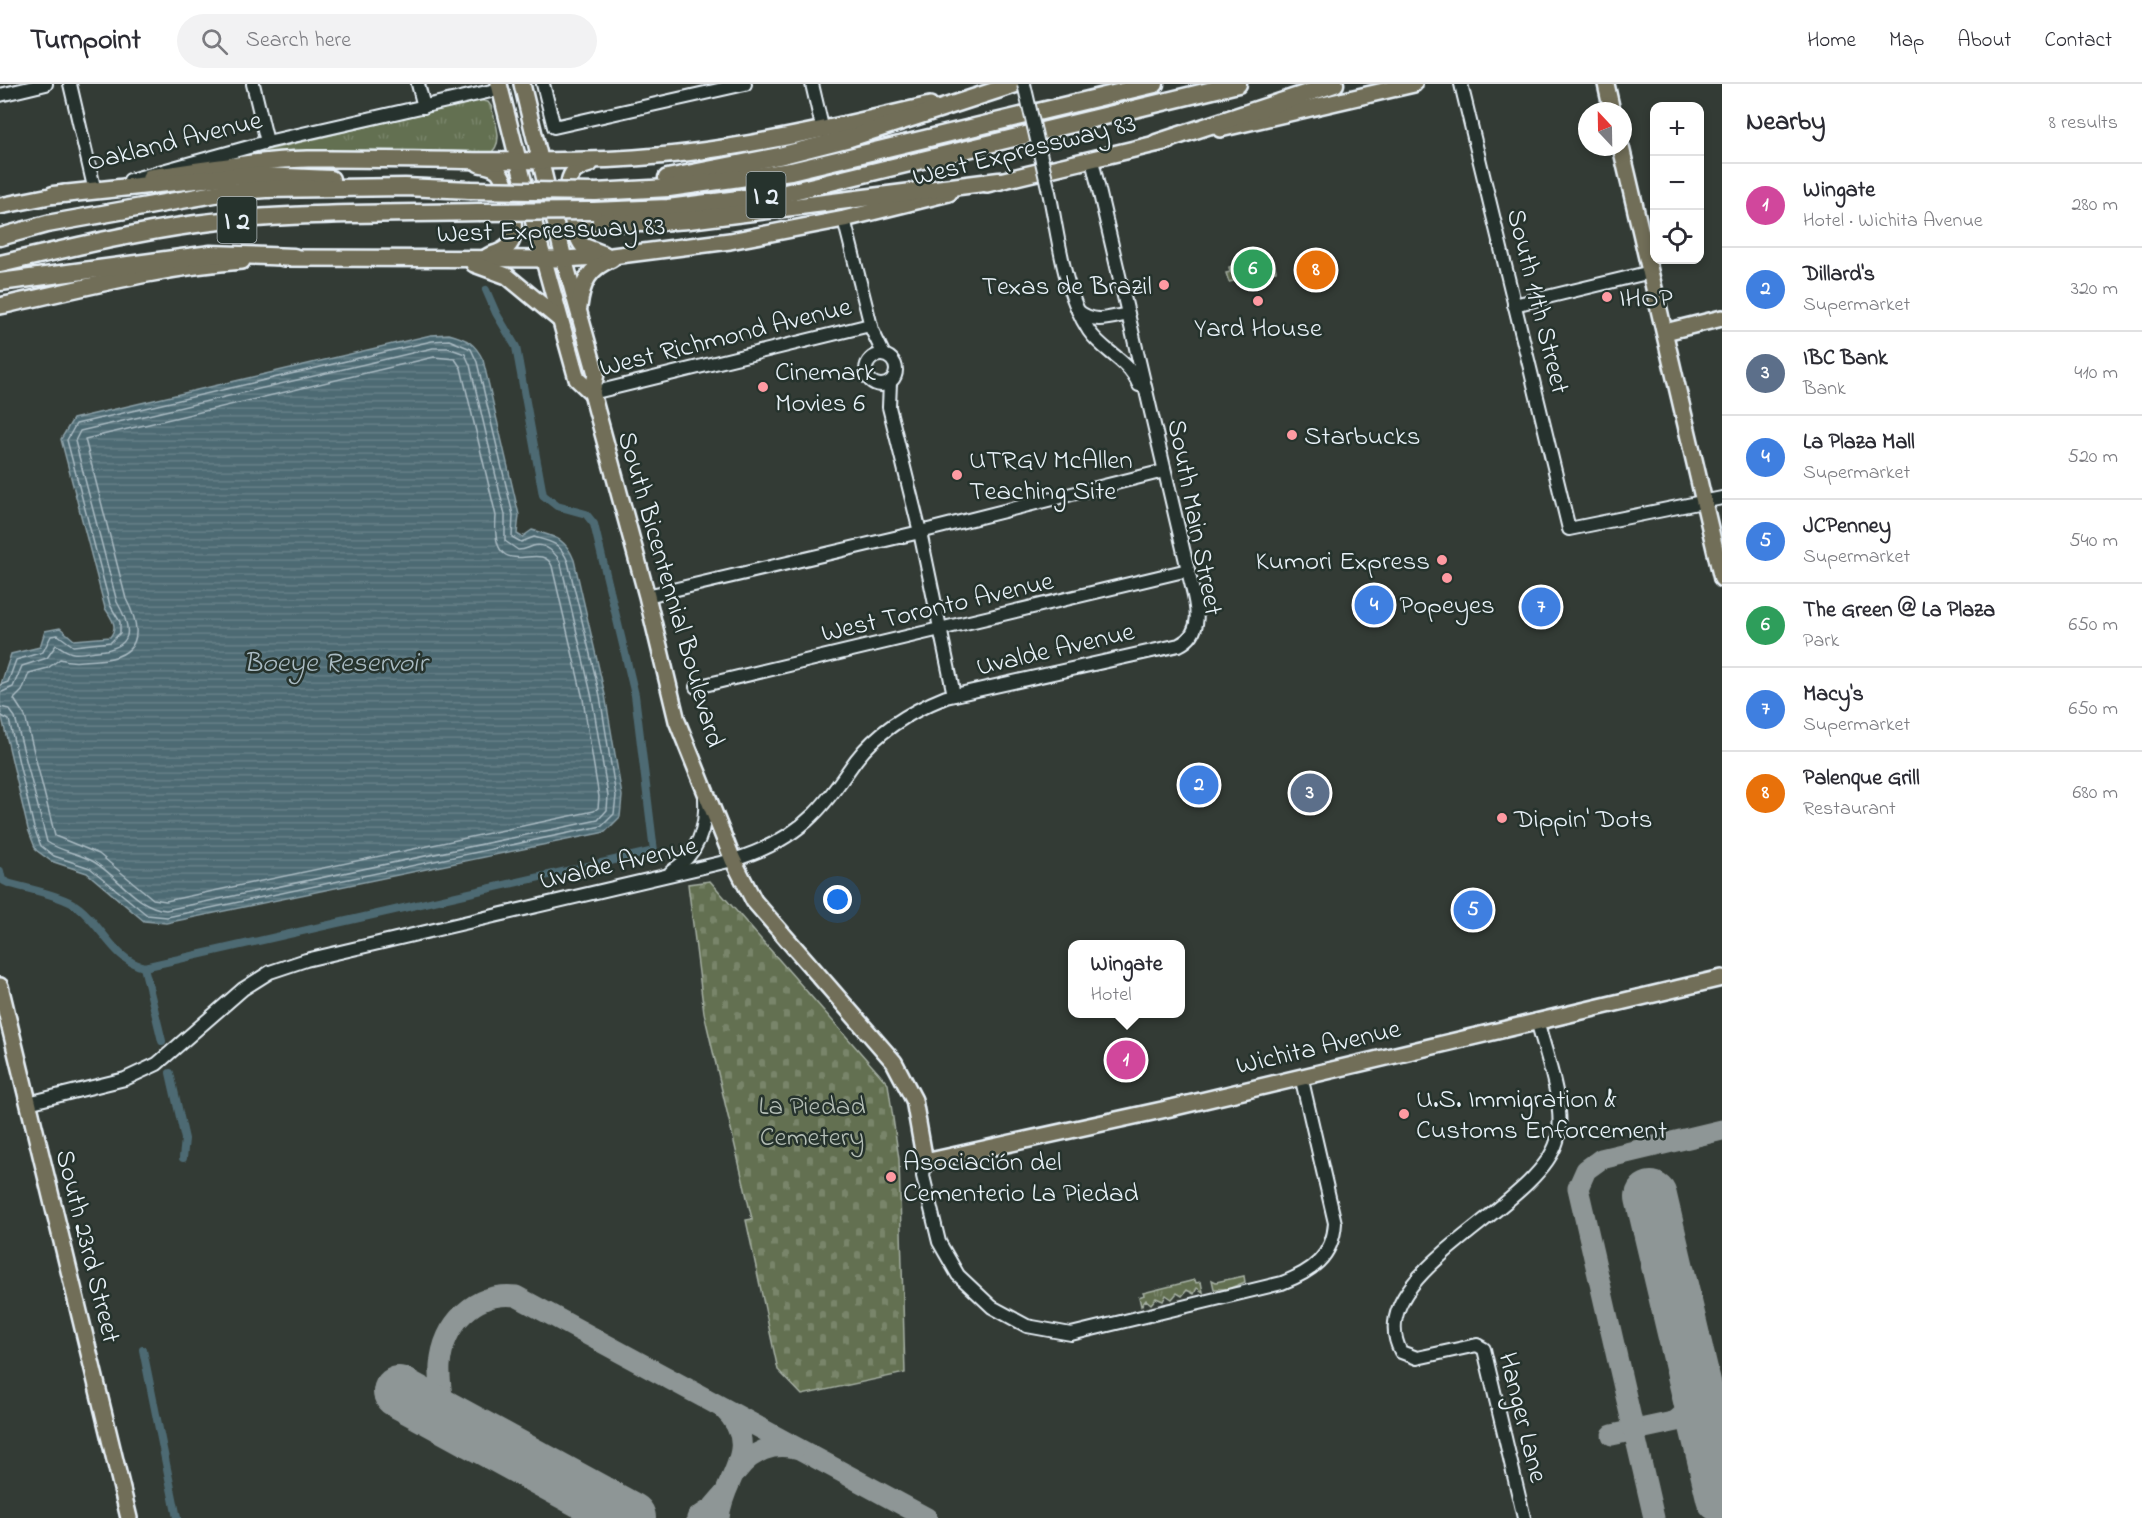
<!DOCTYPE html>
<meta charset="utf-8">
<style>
body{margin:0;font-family:"Indie Flower",sans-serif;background:#f2f2f3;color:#2b2b33}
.controls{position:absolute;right:18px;top:18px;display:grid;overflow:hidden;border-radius:12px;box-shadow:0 3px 9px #0003}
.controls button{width:54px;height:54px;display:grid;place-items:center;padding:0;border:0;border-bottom:2px solid #e1e1e2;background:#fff;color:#2b2b33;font:30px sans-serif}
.compass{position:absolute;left:1578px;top:18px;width:54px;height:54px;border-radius:50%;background:#fff;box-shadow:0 3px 9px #0003;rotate:338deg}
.you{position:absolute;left:838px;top:816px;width:21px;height:21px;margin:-15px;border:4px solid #fff;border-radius:50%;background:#1a73e8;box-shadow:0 0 0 9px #1a73e833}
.badge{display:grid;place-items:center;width:39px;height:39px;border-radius:50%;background:#ea580c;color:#fff;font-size:20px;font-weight:700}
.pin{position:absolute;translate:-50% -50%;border:3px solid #fff;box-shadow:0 2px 6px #0006}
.popup{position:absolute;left:1068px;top:856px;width:117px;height:78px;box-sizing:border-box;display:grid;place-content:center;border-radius:12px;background:#fff;filter:drop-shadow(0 2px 4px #0005);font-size:20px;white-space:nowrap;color:#7c7c81}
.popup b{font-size:22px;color:#2b2b33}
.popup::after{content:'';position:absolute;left:50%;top:100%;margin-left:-12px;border:12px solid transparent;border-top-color:#fff}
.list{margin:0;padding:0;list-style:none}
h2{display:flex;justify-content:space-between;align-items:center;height:78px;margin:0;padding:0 24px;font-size:26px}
h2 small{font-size:20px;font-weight:400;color:#7c7c81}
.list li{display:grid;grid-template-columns:39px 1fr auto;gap:18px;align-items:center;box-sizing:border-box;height:84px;padding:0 24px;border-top:2px solid #e1e1e2}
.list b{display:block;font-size:22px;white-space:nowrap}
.list p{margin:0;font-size:20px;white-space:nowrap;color:#7c7c81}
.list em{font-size:20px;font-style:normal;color:#7c7c81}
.icon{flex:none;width:33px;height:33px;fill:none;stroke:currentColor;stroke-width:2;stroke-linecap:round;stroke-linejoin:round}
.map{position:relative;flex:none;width:1722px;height:1434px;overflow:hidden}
header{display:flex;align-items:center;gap:36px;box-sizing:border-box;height:84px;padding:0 30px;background:#fff;border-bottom:2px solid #e1e1e2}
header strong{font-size:28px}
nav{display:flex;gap:33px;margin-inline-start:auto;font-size:21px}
.search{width:420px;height:54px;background:#f2f2f3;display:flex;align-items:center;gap:15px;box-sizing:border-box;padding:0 21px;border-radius:33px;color:#7c7c81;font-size:22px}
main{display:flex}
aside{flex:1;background:#fff}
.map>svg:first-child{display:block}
.grass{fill:url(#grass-tufts);stroke:#a6b0a4;stroke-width:1.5}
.cemetery{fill:url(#cemetery-stones);stroke:#a6b0a4;stroke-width:1.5}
.water{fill:url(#water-rules);stroke:#8ba0a8;stroke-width:1.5}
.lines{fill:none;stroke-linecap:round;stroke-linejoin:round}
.shore{stroke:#aabbc3;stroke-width:1.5}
.canal{stroke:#4d6a73;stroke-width:8}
.taxiway{stroke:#8e9696;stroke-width:21}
.runway{stroke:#8e9696;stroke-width:52}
.minor-casing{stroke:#e8f1f8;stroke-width:16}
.major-casing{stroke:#e8f1f8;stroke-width:20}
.highway-casing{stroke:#e8f1f8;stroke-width:21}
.minor{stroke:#26332d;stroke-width:12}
.major{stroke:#716e59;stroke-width:15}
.highway{stroke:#716e59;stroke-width:16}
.minor-bridge-casing{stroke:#e8f1f8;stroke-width:16;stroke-linecap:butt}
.highway-bridge-casing{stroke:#e8f1f8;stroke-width:21;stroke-linecap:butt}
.minor-bridge{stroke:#26332d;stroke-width:12}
.highway-bridge{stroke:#716e59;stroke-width:16}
.poi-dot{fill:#ff9aa2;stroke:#26332d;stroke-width:2}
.labels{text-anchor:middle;stroke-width:5;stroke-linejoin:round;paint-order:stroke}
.shield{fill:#26332d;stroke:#aeb8bb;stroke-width:1.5}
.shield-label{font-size:26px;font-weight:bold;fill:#e8f1f8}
.street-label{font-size:27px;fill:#e8f1f8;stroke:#26332d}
.poi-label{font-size:27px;fill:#e8f1f8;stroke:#26332d;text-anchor:start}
.park-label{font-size:27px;fill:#b3bdb5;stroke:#26332d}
.water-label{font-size:28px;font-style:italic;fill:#aabbc3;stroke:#26332d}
</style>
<header>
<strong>Turnpoint</strong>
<div class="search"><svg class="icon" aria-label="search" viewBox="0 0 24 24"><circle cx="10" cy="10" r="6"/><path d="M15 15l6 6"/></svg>Search here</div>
<nav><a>Home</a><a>Map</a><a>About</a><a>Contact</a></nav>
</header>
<main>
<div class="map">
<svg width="1722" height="1434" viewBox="0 0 1722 1434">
<defs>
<pattern id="grass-tufts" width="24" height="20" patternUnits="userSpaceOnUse" patternTransform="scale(1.5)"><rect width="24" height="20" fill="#637051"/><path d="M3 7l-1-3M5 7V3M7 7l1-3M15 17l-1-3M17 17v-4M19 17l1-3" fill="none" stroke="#79856b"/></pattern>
<pattern id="cemetery-stones" width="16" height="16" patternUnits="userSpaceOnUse" patternTransform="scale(1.5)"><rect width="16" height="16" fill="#637051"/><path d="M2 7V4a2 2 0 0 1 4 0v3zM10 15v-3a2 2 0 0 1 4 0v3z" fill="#79856b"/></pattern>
<pattern id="water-rules" width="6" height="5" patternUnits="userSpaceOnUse" patternTransform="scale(1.5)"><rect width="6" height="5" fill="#4d6a73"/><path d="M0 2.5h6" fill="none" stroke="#678088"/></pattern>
</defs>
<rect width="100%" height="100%" fill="#333b35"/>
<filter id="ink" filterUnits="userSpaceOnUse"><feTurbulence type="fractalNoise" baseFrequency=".0167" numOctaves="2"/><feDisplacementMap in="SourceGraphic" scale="12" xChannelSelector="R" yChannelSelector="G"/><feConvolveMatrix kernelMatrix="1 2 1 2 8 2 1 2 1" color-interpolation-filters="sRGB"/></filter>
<g filter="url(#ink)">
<g class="grass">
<path d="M479,16L488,18L491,22C495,38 506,60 488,71L230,75Z"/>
<path d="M1270,173L1271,178L1274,177L1276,187L1229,198L1226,189L1230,188L1229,183Z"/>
<path d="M1244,1192L1245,1198L1228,1205H1214L1212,1196L1216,1198Z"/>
<path d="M1195,1196L1196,1199L1201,1198L1203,1208L1197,1204L1194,1210L1187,1206L1182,1212L1177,1209L1172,1215L1166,1211L1163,1217L1156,1214L1151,1220L1146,1216L1141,1222L1139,1213L1144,1211L1143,1209Z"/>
</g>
<path class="cemetery" d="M710,797L888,1000L899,1075L905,1289L802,1311L778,1286L746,1136L752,1135L704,929L688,800Z"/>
<path class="water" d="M449,250C467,255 475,259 483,276L519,431L517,450L522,453L532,446C554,453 565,453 574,476L605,611L622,712L620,733L605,748L166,839L144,837L87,789L51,777L36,766L28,745L0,625V603L11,570L40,563L45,547L60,544L74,556L110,553C119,542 111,534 105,524L61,355L73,335L431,251Z"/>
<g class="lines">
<g class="shore">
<path d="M434,273L455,275L461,284L496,432C490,504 541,454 552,482L583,615L599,713L598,724L594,727L166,817L153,815L99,770L55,752L25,632L14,615L22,607L29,589L48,584L60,575C73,579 84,577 98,576C140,573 144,549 126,515L85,355Z"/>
<path d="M0,601L8,598L16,576L43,568L51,552L58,551L73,562L111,558L120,549V538L110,521L67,356L76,340L432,257L449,256L471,265L477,278L513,431L512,453L521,458L534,453C553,458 560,459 568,478L600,612L616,712L614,730L602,742L167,833L147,831L90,784L54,772L41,762L34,744L9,636L0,631"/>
<path d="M0,609L13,603L22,582L47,574L56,561C62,563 66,568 73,569C81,570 89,568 97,567C134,564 133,546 117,518L75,357L80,347L433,264H448L465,270L470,281L505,431V457L518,466C525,466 527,464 533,462C545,458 557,470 561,480L592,614L608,712L607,726L598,736L166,826C136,823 119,793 94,778C79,769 62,768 47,758L15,633L9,625L0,623"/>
</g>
<g class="canal">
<path d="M0,787L2,796L8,799C27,805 65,812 79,824C102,842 115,877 144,883L654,767L635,611L594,440L586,430L557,422L543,411L516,263L496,229L486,206"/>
<path d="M144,883L162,957"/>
<path d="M170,989L185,1055L183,1074"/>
<path d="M143,1266L177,1434"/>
</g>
<g class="taxiway">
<path d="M1696,1302L1705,1317L1722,1325"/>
<path d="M445,1333C443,1317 439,1299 440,1282C443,1240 475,1207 516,1212L927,1434"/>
<path d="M1677,1336L1693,1322L1696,1302"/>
<path d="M1612,1351L1682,1336L1697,1341L1709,1359"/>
<path d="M736,1388C751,1368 772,1359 795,1364"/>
<path d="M697,1434L712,1424L724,1410"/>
<path d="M719,1434C722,1393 765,1365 723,1324"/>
<path d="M1654,1434L1578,1104L1586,1086L1601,1075L1722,1046"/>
</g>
<g class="runway">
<path d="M1651,1113L1722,1413"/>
<path d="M399,1308L630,1434"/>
</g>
<g class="minor-casing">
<g id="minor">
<path d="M70,0L94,103"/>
<path d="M253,0L267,58"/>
<path d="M418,0L424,23"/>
<path d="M543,0L554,43L745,0"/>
<path d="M812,0L823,47"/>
<path d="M1461,0L1569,445L1722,414"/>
<path d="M0,11L46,0"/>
<path d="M130,96L267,58L500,5"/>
<path d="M1049,108C1059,154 1063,207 1089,247C1104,269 1127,274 1139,301"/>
<path d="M844,135L872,246L884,271"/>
<path d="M1514,221L1651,188"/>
<path d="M1078,227C1094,240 1109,234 1128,230"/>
<circle cx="881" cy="286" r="15"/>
<path d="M890,298L889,323L920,448L954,611"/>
<path d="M592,309L870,241"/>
<path d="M647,512L920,448L1164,387"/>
<path d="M696,603L1188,486"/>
<path d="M671,788C698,769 707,745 705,713"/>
<path d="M28,1019L125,995L157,980L243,905L270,888L306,876L733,776C763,767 791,753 813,731C830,715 842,695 856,676C878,647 911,627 946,613L1179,561C1209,547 1193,511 1188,486L1092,76"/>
<path d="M925,1078L923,1092L939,1158L958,1191L992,1223L1027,1242L1071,1250L1282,1199C1311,1188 1333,1173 1335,1139L1301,992"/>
<path d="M1524,1434L1484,1265L1477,1261L1417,1274L1401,1268C1359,1190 1537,1125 1557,1057C1567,1026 1545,968 1537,936"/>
</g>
</g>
<g class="major-casing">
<g id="major">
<path d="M499,0L538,155L577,295L592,309"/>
<path d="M522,0L564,175L596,290L592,309L647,512L677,637L733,776L754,817L894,978L914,1016L925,1078L1171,1024L1722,894"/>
<path d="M1606,0L1612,27"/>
<path d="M1220,45L1414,0"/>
<path d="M1621,63L1722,495"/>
<path d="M479,80C485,81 492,82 497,86C508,95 518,146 511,158C506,167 497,169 488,172"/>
<path d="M590,80C583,82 574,85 571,92C564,105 574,152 583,162L604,170"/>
<path d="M150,93C202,86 256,76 308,75C411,74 514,80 617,75C723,70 827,45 930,21"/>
<path d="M987,100L1168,57"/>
<path d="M0,122L65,109"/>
<path d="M283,174L564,175L612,172L730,157L844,135L949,109"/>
<path d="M474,180L507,192L559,235"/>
<path d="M0,222C80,205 160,183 242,177"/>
<path d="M579,223C582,198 589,184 612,175"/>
<path d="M1665,248L1722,234"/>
<path d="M0,902L129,1434"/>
</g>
</g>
<g class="highway-casing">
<g id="highway">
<path d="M1156,59L1335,0"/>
<path d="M667,94L779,72L850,54L1016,0"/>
<path d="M595,108L669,104L791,87L1155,0"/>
<path d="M53,111L243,91L331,95"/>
<path d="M593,127L668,124L785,109L1238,0"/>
<path d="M590,137L642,139L689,136L999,97"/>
<path d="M0,153L47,140L226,108L266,105L405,103L470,106"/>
<path d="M0,180C65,165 130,149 196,140C287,128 387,130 478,128"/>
<path d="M0,198L211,170L294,173"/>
</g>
</g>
<use href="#minor" class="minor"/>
<use href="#major" class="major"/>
<use href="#highway" class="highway"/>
<g class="minor-bridge-casing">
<path id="minor-bridge" d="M1024,0L1049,108"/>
</g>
<g class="highway-bridge-casing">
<g id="highway-bridge">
<path d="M470,106L595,108"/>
<path d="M478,128L593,127"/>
</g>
</g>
<use href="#minor-bridge" class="minor-bridge"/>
<use href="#highway-bridge" class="highway-bridge"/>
</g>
</g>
<g class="poi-dot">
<circle cx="1164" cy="201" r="6"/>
<circle cx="1607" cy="213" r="6"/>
<circle cx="1258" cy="217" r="6"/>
<circle cx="763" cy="303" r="6"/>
<circle cx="1292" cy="351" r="6"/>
<circle cx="957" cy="391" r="6"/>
<circle cx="1442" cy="476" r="6"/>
<circle cx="1447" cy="494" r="6"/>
<circle cx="1502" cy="734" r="6"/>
<circle cx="1404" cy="1030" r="6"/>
<circle cx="891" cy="1093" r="6"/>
</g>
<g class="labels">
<g class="shield">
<rect x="746.5" y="88" width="39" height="46" rx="4.5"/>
<rect x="217.5" y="113" width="39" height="46" rx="4.5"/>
</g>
<g class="shield-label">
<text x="766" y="120">I 2</text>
<text x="237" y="145">I 2</text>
</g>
<g class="street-label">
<text transform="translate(174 56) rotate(-14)" y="9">Oakland Avenue</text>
<text transform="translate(1024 65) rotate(-14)" y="9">West Expressway 83</text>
<text transform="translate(551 145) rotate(-2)" y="9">West Expressway 83</text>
<text transform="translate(1539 217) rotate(76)" y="9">South 11th Street</text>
<text transform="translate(725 252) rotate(-14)" y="9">West Richmond Avenue</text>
<text transform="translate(1196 433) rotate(79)" y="9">South Main Street</text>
<text transform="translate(672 505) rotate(74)" y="9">South Bicentennial Boulevard</text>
<text transform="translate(937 522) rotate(-13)" y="9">West Toronto Avenue</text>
<text transform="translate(1055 564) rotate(-13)" y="9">Uvalde Avenue</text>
<text transform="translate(618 778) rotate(-13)" y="9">Uvalde Avenue</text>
<text transform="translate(1318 962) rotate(-13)" y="9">Wichita Avenue</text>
<text transform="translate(89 1162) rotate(76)" y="9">South 23rd Street</text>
<text transform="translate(1524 1333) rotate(76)" y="9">Hanger Lane</text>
</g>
<g class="poi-label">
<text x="1152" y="210" text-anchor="end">Texas de Brazil</text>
<text x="1619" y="222">IHOP</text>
<text x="1258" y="252" text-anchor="middle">Yard House</text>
<text x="775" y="296">Cinemark<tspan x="775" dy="31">Movies 6</tspan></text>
<text x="1304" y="360">Starbucks</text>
<text x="969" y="384">UTRGV McAllen<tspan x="969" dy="31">Teaching Site</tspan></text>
<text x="1430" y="485" text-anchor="end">Kumori Express</text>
<text x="1447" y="529" text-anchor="middle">Popeyes</text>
<text x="1514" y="743">Dippin' Dots</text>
<text x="1416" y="1023">U.S. Immigration &amp;<tspan x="1416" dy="31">Customs Enforcement</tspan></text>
<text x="903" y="1086">Asociación del<tspan x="903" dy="31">Cementerio La Piedad</tspan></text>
</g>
<g class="park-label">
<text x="812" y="1030">La Piedad<tspan x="812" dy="31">Cemetery</tspan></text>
</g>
<g class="water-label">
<text x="335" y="587">Boeye Reservoir</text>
</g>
</g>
</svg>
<div class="controls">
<button>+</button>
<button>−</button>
<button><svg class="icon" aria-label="locate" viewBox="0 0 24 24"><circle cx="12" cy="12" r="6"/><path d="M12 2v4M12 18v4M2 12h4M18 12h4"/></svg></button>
</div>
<svg class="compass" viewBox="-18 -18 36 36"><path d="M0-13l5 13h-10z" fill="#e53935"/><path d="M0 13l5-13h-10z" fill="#7c7c81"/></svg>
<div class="you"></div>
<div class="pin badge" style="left:1126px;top:976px;background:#d1479c">1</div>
<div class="popup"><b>Wingate</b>Hotel</div>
<div class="pin badge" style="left:1199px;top:701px;background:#3f7fe0">2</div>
<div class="pin badge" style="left:1310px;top:709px;background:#5c6f8a">3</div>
<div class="pin badge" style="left:1374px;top:521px;background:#3f7fe0">4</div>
<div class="pin badge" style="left:1473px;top:826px;background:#3f7fe0">5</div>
<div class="pin badge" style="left:1253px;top:185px;background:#2e9e5b">6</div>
<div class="pin badge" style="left:1541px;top:523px;background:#3f7fe0">7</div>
<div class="pin badge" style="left:1316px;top:186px;background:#e8710a">8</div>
</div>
<aside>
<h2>Nearby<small>8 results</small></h2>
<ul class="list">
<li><span class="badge" style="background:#d1479c">1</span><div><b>Wingate</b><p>Hotel · Wichita Avenue</p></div><em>280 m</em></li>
<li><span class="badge" style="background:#3f7fe0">2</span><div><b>Dillard's</b><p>Supermarket</p></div><em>320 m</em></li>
<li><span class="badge" style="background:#5c6f8a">3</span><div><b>IBC Bank</b><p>Bank</p></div><em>410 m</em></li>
<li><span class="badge" style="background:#3f7fe0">4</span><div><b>La Plaza Mall</b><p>Supermarket</p></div><em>520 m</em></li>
<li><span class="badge" style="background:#3f7fe0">5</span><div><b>JCPenney</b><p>Supermarket</p></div><em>540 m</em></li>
<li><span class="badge" style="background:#2e9e5b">6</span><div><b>The Green @ La Plaza</b><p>Park</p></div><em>650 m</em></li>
<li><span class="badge" style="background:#3f7fe0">7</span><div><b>Macy's</b><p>Supermarket</p></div><em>650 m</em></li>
<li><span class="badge" style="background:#e8710a">8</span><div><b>Palenque Grill</b><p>Restaurant</p></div><em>680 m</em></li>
</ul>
</aside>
</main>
